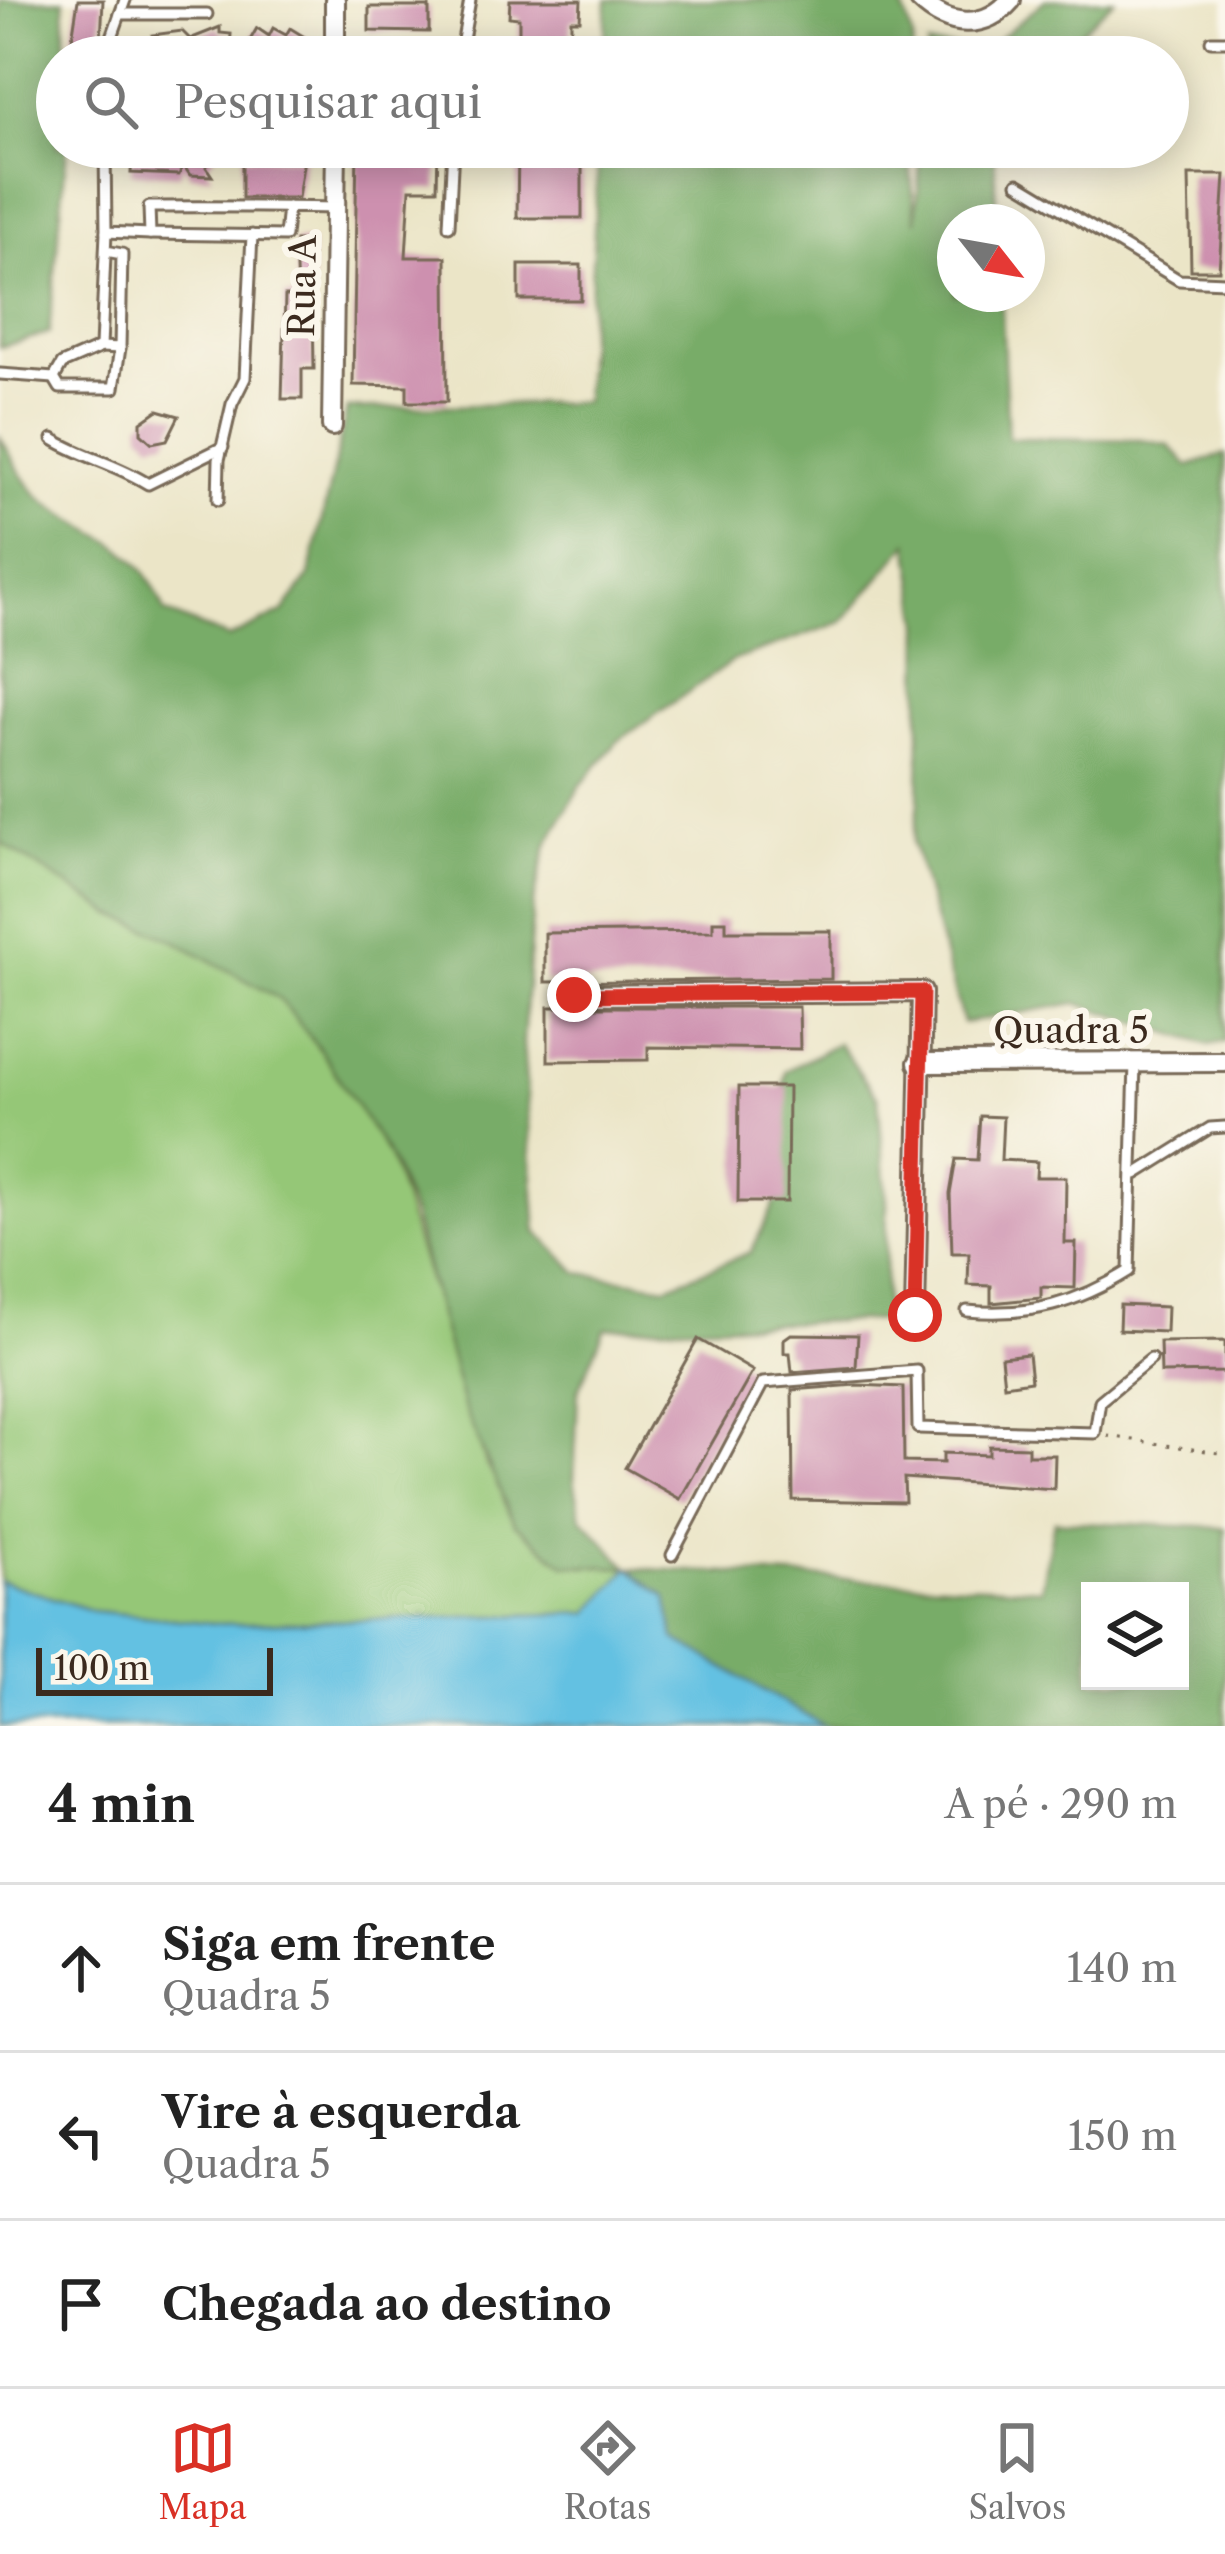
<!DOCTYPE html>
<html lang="pt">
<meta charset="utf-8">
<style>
body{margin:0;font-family:"Libre Caslon Text",serif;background:#f6f6f6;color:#222}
.controls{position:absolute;right:36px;bottom:36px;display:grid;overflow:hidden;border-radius:0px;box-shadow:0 6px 30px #0003}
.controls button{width:108px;height:108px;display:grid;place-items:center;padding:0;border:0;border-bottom:3px solid #e0e0e0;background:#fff;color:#222;font:60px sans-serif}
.compass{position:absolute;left:937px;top:204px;width:108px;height:108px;border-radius:50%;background:#fff;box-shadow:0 6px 30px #0003;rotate:121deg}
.scale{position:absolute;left:36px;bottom:30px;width:237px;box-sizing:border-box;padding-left:12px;border:6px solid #3b2a1e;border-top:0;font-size:33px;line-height:42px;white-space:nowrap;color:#3b2a1e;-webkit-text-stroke:9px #fbf7ec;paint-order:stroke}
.stop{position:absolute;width:36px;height:36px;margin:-27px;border:9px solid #d93025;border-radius:50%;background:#fff}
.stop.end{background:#d93025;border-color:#fff;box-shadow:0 3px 12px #0008}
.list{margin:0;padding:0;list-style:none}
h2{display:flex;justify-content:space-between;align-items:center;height:156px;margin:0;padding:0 48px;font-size:51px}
h2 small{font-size:39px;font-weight:400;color:#767676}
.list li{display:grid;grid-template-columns:78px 1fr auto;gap:36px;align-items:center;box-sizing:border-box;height:168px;padding:0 48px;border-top:3px solid #e0e0e0}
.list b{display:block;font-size:45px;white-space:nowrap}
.list p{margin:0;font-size:39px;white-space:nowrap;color:#767676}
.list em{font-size:39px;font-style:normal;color:#767676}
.icon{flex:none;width:66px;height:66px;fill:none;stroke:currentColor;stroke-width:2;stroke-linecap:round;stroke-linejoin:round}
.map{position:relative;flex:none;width:1225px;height:1726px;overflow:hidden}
.search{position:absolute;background:#fff;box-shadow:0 6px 30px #0003;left:36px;right:36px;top:36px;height:132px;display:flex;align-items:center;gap:30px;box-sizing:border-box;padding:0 42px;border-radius:66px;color:#767676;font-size:45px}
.sheet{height:660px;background:#fff}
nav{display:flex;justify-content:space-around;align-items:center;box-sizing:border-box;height:168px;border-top:3px solid #e0e0e0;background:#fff;font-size:33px;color:#767676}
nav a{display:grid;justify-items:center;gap:6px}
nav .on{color:#d93025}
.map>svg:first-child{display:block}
.green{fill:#95c777;stroke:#68784a;stroke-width:3}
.forest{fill:#78ac68;stroke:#5a6b43;stroke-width:3;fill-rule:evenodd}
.water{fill:#64c1e2;stroke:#507680;stroke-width:3}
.building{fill:#cd90af}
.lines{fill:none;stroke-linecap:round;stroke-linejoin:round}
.service-casing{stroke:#796b59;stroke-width:15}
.minor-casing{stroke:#796b59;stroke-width:24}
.path{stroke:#796b59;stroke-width:3;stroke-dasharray:3 9;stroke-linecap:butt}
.service{stroke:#fff;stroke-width:9}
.minor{stroke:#fff;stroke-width:18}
.route{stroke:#d93025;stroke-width:15}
.labels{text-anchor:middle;stroke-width:12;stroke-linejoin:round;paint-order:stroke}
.street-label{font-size:36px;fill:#3b2a1e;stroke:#fbf7ec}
</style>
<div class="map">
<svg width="1225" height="1726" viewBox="0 0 1225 1726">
<rect width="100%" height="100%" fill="#fbf7ec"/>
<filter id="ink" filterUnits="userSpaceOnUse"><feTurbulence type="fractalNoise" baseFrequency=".00833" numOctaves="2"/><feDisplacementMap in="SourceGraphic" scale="24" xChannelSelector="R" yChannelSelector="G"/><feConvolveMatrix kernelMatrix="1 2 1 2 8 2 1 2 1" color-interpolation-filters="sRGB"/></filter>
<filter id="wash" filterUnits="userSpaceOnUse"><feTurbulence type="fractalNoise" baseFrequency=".004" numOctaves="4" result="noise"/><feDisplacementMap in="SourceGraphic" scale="48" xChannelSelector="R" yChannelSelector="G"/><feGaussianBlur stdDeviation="2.7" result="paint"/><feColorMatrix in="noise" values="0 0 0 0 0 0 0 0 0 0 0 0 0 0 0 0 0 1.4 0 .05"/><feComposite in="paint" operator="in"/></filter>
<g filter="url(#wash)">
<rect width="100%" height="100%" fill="#ebe5c7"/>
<path class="green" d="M0,842L112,914L172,939L281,999L322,1052L390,1158L487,1467L565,1565L629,1568L590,1613L222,1624L93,1611L0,1581Z"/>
<g class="forest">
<path d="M0,0H64L66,57H57V147H67L49,333L0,347Z"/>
<path d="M607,0H901L913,38L912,57H604Z"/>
<path d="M1045,0H1114L1054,57H927L928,46L987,49Z"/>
<path d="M599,147H908L916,222L921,147H994L997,222H955V294H1001L1008,438L1141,440L1168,445L1189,466L1225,454V1042L1209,1045L1076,1003L963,1023L913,843L919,802L921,623L909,543L842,622L734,660L618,741L580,786L547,845L533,904L523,1043L537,1232L579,1273L667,1286L751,1252L778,1197L775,1147L786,1071L838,1043L878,1098L887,1203L884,1320L605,1328L578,1391L574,1480L581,1517L629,1568L1041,1589L1054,1521L1225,1528V1726H824L674,1639L667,1597L629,1568L565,1565L514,1523L463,1406L413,1216L390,1158L322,1052L280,999L172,939L112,914L0,842V437C12,456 25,486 43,500C96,542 136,535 165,612L229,638L283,612L309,577L347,409L584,402ZM1090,1591H1180V1681H1090Z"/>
</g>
<path class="water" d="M629,1568L667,1597L675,1639L824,1726H0V1581L93,1611L222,1624L589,1613Z"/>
<g id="blocks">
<g class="building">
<path d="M78,0H103L101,41L71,46Z"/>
<path d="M510,0H581L580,20H571V57H519V18L509,17Z"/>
<path d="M369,7H429V32L369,31Z"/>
<path d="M220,27V33L231,34L230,47L197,45L206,57H152V35L182,31L190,39Z"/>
<path d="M257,28L269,36L273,28L286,35L290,28L308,39L298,57H260L245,49Z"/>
<path d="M153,147L171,152L192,147L198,153L204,147H221L206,167L212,176L190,175L183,165L179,175L131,173L132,155H148Z"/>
<path d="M357,147H438L437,189H410L406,257H446L447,402H407V386L353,385Z"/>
<path d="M518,147H570V164H582V218H517Z"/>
<path d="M242,157L304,159L298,198H242Z"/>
<path d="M1189,175H1225L1219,270H1191Z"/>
<path d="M295,241H312L314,369H302V399H282L285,296H297Z"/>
<rect x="519" y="265" width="62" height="35"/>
<path d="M158,410L179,416L167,440L152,443L141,433V422Z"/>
<path d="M713,921H726V931H831V979L545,982V933L713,931Z"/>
<path d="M548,1007H799L800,1049L648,1047V1060L548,1061Z"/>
<path d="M739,1087H788L787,1202H738Z"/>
<path d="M980,1116L1003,1117L1001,1160L1037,1162L1036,1177H1066L1065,1243H1076L1075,1288L1041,1287V1298L991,1303V1286L968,1285L969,1253H952L950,1194L956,1159L977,1160Z"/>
<path d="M1120,1305L1167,1307L1166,1332L1119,1330Z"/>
<path d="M791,1334L858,1335L856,1367L792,1372L790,1353H784V1339Z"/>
<path d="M698,1339L753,1371L680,1499L625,1468Z"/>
<path d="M1225,1341V1372L1161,1373L1160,1342Z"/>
<path d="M1028,1354L1031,1381L1004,1385L1001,1357Z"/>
<path d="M856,1385L903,1387L904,1462L943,1463V1453L989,1455V1446L1028,1447V1455H1055L1054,1489L904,1478L905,1502L793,1500L792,1390Z"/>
</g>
</g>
</g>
<g filter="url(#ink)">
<use href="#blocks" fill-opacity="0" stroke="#796b59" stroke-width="3"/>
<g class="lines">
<g class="service-casing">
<g id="service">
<path d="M120,14H207"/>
<path d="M1211,41H1225"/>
<path d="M105,57L125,0"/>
<path d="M460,57L470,0"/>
<path d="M105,147L106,232L150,234"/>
<path d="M1018,183L1179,280L1225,282"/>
<path d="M288,207L285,236L150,234L149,207C211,206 274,207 336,208"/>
<path d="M449,226L453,147"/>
<path d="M106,232L101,347L120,348L122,254L106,251"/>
<path d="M0,374L54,378L62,364L101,347"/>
<path d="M54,378L60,388H114L120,348"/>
<path d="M53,439C84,458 117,464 148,484L223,447"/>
<path d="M218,500L219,460L232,404L245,378L252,235"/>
<path d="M1136,1174L1210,1128L1225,1127"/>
<path d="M967,1311C1029,1317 1078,1303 1129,1271L1135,1063"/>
<path d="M672,1555L763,1383L917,1371L918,1428L1095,1433L1100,1401L1151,1359"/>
</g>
</g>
<g class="minor-casing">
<g id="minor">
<path d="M335,0V57"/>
<path d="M920,0C948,27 984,31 1011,0"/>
<path d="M332,426L336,147"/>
<path d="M575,995L922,992L915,1315"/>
<path d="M918,1063L1225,1062"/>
</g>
</g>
<path class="path" d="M1108,1436L1225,1454"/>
<use href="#service" class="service"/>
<use href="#minor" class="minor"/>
</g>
</g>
<g class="lines" filter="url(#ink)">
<path class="route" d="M574,995L922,992L915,1315"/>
</g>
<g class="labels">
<g class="street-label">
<text transform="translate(302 286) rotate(-89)" y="13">Rua A</text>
<text x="1071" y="1043">Quadra 5</text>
</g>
</g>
</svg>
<div class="controls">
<button><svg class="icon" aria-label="layers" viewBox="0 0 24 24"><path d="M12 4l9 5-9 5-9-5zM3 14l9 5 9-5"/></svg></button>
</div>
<svg class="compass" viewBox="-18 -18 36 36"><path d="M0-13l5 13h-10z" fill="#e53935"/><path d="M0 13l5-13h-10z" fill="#767676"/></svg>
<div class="scale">100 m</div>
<div class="stop" style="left:915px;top:1315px"></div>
<div class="stop end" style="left:574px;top:995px"></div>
<div class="search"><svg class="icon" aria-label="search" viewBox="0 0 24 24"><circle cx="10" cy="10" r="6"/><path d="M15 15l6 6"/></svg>Pesquisar aqui</div>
</div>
<section class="sheet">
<h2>4 min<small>A pé · 290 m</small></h2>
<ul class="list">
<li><svg class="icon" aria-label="ahead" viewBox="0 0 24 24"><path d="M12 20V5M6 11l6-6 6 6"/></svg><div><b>Siga em frente</b><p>Quadra 5</p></div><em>140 m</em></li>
<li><svg class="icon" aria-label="left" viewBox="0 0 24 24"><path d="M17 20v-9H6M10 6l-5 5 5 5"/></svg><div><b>Vire à esquerda</b><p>Quadra 5</p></div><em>150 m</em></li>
<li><svg class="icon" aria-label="arrive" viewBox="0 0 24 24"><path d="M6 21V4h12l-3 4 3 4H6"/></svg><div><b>Chegada ao destino</b></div></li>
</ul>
</section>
<nav>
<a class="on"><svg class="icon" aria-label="map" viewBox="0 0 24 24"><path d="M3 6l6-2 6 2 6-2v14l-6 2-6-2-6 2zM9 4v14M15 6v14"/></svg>Mapa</a>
<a><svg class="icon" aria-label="directions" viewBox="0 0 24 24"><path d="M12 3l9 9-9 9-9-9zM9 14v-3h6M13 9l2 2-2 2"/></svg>Rotas</a>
<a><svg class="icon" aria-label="saved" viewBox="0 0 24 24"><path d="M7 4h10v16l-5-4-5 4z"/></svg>Salvos</a>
</nav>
